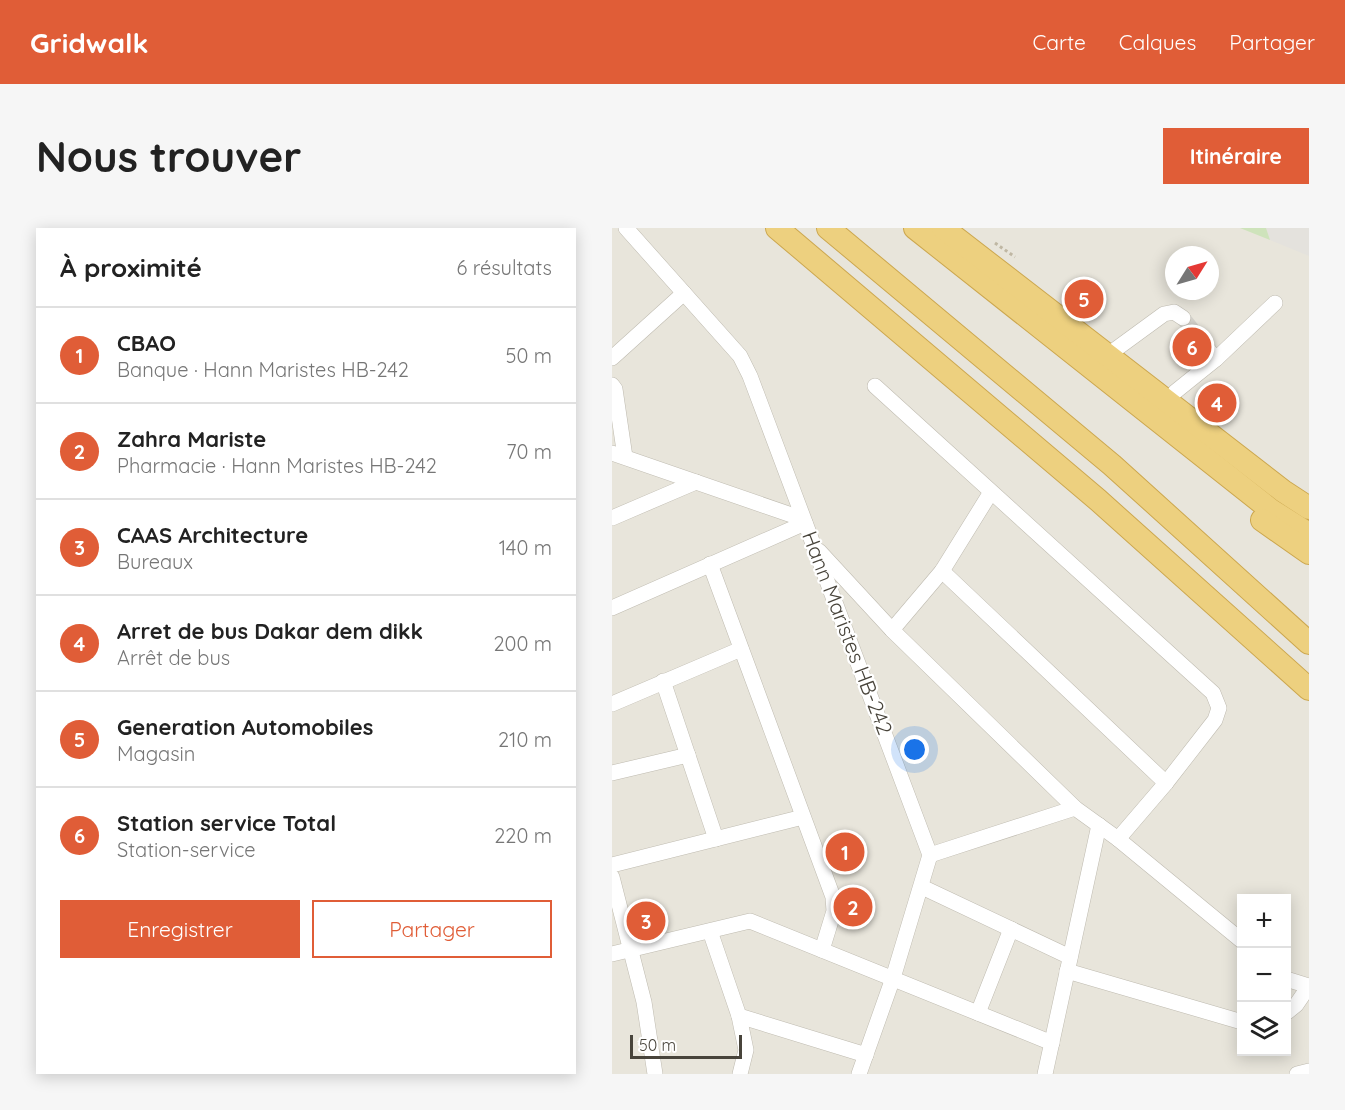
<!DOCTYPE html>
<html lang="fr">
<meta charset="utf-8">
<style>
body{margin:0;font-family:Quicksand,sans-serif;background:#f6f6f6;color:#222}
.controls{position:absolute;right:18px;bottom:18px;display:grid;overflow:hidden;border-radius:0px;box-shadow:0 3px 15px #0003}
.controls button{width:54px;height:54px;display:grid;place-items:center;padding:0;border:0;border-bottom:2px solid #e0e0e0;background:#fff;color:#222;font:30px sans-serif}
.compass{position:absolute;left:553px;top:18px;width:54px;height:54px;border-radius:50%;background:#fff;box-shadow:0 3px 15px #0003;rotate:53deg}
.scale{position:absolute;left:18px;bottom:15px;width:112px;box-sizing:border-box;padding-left:6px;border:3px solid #48443b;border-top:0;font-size:16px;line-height:21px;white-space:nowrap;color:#48443b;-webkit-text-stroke:4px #fff;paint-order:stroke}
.you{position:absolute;left:303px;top:522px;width:21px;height:21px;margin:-15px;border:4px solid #fff;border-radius:50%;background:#1a73e8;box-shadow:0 0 0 9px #1a73e833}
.badge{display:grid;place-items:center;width:39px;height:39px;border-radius:50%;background:#e05d37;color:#fff;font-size:20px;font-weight:700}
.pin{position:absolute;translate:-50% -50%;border:3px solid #fff;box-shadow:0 2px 6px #0006}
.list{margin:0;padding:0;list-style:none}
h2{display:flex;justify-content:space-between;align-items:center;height:78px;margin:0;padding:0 24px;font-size:26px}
h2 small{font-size:20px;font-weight:400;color:#767676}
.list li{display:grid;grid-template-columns:39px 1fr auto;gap:18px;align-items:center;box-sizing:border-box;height:96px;padding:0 24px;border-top:2px solid #e0e0e0}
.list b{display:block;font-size:22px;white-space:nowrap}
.list p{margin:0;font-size:20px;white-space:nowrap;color:#767676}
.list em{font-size:20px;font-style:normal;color:#767676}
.actions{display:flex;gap:12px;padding:18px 24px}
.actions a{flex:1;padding:14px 0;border:2px solid #e05d37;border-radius:0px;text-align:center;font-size:21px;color:#e05d37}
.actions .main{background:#e05d37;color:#fff}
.icon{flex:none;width:33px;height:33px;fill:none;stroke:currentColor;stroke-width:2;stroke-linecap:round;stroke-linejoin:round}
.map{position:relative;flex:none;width:697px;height:846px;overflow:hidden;border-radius:0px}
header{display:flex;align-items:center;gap:36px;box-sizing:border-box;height:84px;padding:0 30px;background:#e05d37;color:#fff}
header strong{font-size:28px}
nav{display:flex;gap:33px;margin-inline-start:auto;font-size:21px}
.intro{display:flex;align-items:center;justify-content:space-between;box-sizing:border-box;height:144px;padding:0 36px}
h1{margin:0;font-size:42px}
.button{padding:15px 27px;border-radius:0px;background:#e05d37;color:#fff;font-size:21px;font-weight:700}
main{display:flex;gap:36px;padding:0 36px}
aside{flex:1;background:#fff;border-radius:0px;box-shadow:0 3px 15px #0003}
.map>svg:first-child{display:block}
.residential{fill:#e8e5db;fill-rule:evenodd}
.industrial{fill:#e4e2dd}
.green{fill:#cee3bb}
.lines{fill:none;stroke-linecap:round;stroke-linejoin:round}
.minor-tunnel{stroke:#d2d0c9;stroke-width:15;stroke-dasharray:15 8;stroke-linecap:butt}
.minor-casing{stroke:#bfbbb0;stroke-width:16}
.highway-casing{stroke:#cca74f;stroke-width:24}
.path{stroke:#bfb7a3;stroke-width:3;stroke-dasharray:3 3;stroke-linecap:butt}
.minor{stroke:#fff;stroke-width:15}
.highway{stroke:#edd07f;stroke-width:22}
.labels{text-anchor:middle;stroke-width:4.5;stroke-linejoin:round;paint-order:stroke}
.street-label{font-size:21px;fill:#48443b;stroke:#fff}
</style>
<header>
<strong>Gridwalk</strong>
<nav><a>Carte</a><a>Calques</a><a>Partager</a></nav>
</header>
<div class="intro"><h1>Nous trouver</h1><a class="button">Itinéraire</a></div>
<main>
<aside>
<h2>À proximité<small>6 résultats</small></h2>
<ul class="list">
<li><span class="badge">1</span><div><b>CBAO</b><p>Banque · Hann Maristes HB-242</p></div><em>50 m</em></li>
<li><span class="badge">2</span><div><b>Zahra Mariste</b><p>Pharmacie · Hann Maristes HB-242</p></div><em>70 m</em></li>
<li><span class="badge">3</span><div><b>CAAS Architecture</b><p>Bureaux</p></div><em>140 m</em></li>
<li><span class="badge">4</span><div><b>Arret de bus Dakar dem dikk</b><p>Arrêt de bus</p></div><em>200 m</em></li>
<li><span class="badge">5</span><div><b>Generation Automobiles</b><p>Magasin</p></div><em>210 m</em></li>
<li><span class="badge">6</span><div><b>Station service Total</b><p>Station-service</p></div><em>220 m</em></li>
</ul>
<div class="actions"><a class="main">Enregistrer</a><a>Partager</a></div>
</aside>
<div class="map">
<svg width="697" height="846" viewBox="0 0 697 846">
<rect width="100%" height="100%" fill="#f4f3ed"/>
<path class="residential" d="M0,0H697V846H0ZM562,27H598V63H562ZM630,670H674V824H630Z"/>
<path class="industrial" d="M654,0H697V28L658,12Z"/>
<path class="green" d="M628,0H654L658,12Z"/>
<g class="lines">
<path class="minor-tunnel" d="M571,90L594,119"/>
<g class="minor-casing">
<g id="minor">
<path d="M14,0L128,128L138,148L318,627L281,750L247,846"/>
<path d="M500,124L552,86L562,84L571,90"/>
<path d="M0,130L72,65"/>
<path d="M604,131L663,75"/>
<path d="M0,157L3,161L13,229"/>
<path d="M263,158L601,465L607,480L603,492L554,555L506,611"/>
<path d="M563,164L604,131L594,119"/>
<path d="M0,225L191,291"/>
<path d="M0,290L84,254"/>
<path d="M207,323L280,402L463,580L506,611L630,713"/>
<path d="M98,336L221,669L222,683L210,722"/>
<path d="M330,343L554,555"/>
<path d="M0,380L193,295"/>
<path d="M280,402L330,343L379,264"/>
<path d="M51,453L104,611"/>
<path d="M0,476L129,421"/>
<path d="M0,545L76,527"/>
<path d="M318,627L463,580"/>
<path d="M0,637L191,589"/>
<path d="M0,649L32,774L43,846"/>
<path d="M310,659L458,729"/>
<path d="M98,703L127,788L254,827"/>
<path d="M0,726L138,693L440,815"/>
<path d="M455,743L630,794"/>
<path d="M674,751L697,758"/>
<path d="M366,785L399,701"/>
<path d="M674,785L684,777L697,758"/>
<path d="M127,788L134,822L128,846"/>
<path d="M433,846L487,597"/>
<path d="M685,846L697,843"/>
</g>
</g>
<g class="highway-casing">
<g id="highway">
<path d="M165,0L486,272L697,461"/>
<path d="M216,0L500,237L697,415"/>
<path d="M303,0L659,282L697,306"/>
<path d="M331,0L671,263L697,280"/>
<path d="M650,292L697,325"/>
</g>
</g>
<path class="path" d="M383,15L403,29"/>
<use href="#minor" class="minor"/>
<use href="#highway" class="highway"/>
</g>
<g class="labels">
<g class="street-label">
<text transform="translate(235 405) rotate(69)" y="7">Hann Maristes HB-242</text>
</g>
</g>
</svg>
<div class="controls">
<button>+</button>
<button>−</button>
<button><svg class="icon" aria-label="layers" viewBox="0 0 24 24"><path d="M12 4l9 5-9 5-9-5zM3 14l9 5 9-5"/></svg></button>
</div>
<svg class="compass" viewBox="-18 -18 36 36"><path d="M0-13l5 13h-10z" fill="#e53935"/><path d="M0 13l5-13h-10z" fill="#767676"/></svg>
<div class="scale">50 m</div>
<div class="you"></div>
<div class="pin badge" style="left:233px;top:624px">1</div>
<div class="pin badge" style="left:241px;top:679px">2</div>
<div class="pin badge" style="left:34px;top:693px">3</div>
<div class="pin badge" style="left:605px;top:175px">4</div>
<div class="pin badge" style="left:472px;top:71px">5</div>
<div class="pin badge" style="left:580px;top:119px">6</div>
</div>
</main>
